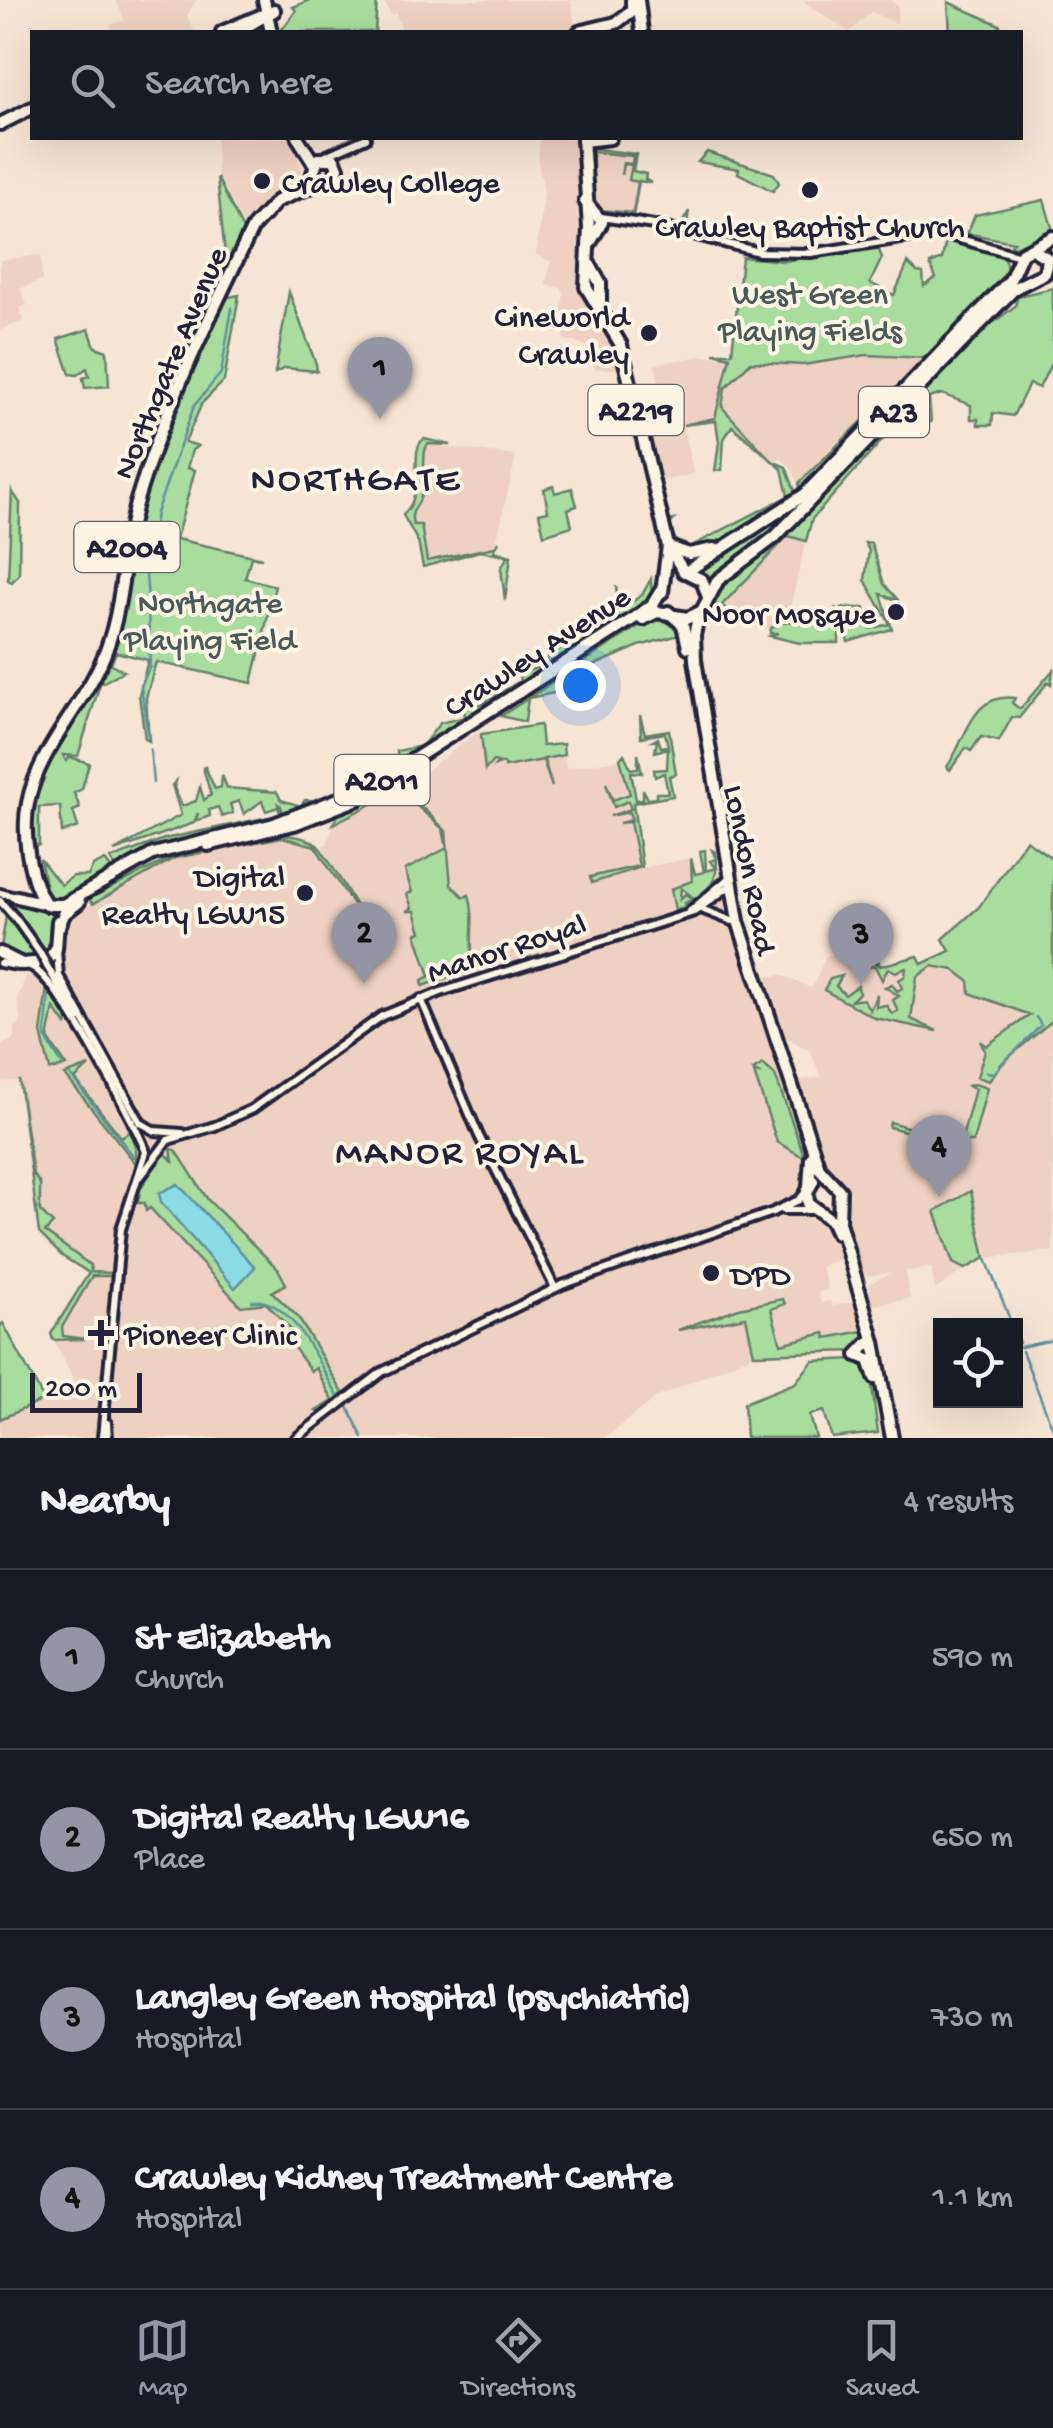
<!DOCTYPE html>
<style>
body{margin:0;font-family:"Gochi Hand",sans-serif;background:#242831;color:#f1f3f6}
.controls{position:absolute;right:30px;bottom:30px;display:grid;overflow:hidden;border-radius:0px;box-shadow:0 10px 40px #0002}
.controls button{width:90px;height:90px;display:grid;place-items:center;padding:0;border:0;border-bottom:2px solid #363941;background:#171b24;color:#f1f3f6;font:50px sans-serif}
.scale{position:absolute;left:30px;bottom:25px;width:112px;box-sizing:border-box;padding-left:10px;border:5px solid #22223b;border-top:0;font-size:28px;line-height:35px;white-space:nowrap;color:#22223b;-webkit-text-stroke:8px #fcf5e5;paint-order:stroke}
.you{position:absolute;left:580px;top:685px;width:35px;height:35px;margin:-25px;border:8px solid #fff;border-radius:50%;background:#1a73e8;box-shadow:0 0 0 15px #1a73e833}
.badge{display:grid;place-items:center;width:65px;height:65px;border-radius:50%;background:#9495a2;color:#111;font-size:32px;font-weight:700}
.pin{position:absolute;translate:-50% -82px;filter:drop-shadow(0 2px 5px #0008)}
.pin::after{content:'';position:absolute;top:52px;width:35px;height:30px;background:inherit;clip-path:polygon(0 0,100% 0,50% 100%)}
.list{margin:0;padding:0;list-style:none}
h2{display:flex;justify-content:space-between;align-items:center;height:130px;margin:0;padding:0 40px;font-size:42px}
h2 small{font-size:32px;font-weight:400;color:#9ea1a6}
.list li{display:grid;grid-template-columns:65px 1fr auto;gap:30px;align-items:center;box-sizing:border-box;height:180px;padding:0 40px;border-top:2px solid #363941}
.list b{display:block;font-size:38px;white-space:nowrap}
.list p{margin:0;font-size:32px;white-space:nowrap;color:#9ea1a6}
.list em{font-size:32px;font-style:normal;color:#9ea1a6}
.icon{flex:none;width:55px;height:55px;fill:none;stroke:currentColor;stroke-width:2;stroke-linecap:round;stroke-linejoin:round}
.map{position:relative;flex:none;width:1053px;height:1438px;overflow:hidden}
.search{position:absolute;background:#171b24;box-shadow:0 10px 40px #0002;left:30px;right:30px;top:30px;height:110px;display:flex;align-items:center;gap:25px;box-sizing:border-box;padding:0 35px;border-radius:0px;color:#9ea1a6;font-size:38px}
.sheet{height:850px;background:#171b24}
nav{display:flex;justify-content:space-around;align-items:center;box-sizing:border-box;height:140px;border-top:2px solid #363941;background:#171b24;font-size:28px;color:#9ea1a6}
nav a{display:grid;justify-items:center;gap:5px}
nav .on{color:#9495a2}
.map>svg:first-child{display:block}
.built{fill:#eed1c2}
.green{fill:#a9dd9e;stroke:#66806c;stroke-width:2.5}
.water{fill:#8adbe3;stroke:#6091a0;stroke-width:2.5}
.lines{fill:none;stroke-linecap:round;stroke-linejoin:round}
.stream{stroke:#6091a0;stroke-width:2.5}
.tertiary-casing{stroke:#22223b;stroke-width:14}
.primary-casing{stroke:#22223b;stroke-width:18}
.tertiary{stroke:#fcf5e5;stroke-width:6}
.primary{stroke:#fcf5e5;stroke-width:10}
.tertiary-bridge-casing{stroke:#22223b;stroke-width:14;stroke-linecap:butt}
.tertiary-bridge{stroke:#fcf5e5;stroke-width:6}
.poi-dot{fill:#22223b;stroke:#fcf5e5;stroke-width:4}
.labels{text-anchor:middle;stroke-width:8;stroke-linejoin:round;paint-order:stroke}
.shield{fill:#fcf5e5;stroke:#63616e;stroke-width:2.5}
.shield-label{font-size:30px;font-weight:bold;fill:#22223b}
.poi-label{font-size:32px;fill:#22223b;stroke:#fcf5e5;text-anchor:start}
.park-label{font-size:32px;fill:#4a5a59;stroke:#fcf5e5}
.street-label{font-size:32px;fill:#22223b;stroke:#fcf5e5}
.quarter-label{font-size:38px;letter-spacing:2.5px;fill:#22223b;stroke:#fcf5e5}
</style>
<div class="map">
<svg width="1053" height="1438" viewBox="0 0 1053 1438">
<rect width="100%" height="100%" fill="#f6e5d5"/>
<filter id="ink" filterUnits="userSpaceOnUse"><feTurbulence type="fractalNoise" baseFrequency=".01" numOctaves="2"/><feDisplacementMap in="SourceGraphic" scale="20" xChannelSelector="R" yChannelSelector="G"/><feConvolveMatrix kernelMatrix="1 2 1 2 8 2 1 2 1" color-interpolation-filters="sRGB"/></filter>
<g filter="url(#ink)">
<g class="built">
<path d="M115,0H196L187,17L195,32H112L110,25L125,20Z"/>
<path d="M383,0H580L571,1L576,32H403L396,13L391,15Z"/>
<path d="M802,0H890L898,6L897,24L871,12L849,32Z"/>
<path d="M216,138H292L304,180L268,198L244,225L217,172Z"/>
<path d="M540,138H577L580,289L616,339L623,369H595L588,346L563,339L568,317L560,315L564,294L561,288L545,285L551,262L536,255L544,192L538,161Z"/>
<path d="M591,149L636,154L631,179L639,181L633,215L610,213L594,206Z"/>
<path d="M41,255L42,280L20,289L27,305L20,308L24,321L0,330V260Z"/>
<path d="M915,354L926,358L799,483L790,466L781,459L772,461L720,405L725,388L751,362L803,365L867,355Z"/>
<path d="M701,356L730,357L715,418L683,426L694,474L658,482L647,430L668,425L655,364Z"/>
<path d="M423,444L516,456L495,547L427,562L421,526L413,525L410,517L420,501L419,446Z"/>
<path d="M788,536L806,541L787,621L759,630L722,605Z"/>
<path d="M540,727L542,746L563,744L566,768L623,759L642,868L691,858L692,881L671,889L673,906L702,895L721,868L738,945L812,1161L808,1188L796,1198L801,1214L828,1228L841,1259L821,1266L828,1290L818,1293L821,1303L830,1301L832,1306L856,1301L863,1331L825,1338L824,1333L780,1344L771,1308L783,1299L745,1310L754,1354L655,1398L605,1438H0V1419L76,1385L51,1334L89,1273L62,1256L39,1233L19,1081L0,1082V1046L15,1038V1026L21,1023L17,999L27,974L37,977L47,992L69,978L60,954L72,915L175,858L282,837L317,848L327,844L336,817L408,784L474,735Z"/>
<path d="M874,948L880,966L912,959L898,1023L934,1026L913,1022L911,1015L917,977L932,966L965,976L971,993L1018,1007L1035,1017L983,1053L977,1077L989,1081L1014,1052L1053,1020V1251L985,1258L970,1191L955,1196L953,1262L965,1269L935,1290L931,1268L906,1271L910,1299L872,1305L869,1284L891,1273L867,1276L853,1265L843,1234L850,1231L843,1215L851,1194L843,1182L827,1171L822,1173L790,1082L821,1077L810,1051L778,1032L758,977L781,975L812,988L826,956Z"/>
</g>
<g class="green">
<path d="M310,0H377L375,32H280L296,11L293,7Z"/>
<path d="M948,2L1000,25L998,32H950Z"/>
<path d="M596,149L636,154L633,171L646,174L645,179L651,183L639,181L633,216L681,225L689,211L685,233L610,218L621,214L600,210L633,213L638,182L629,180L632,165L623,164L621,175L623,163L632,164L633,156L593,152V170H589V152Z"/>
<path d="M707,152L774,174L779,183L773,191L738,173L739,169L698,162Z"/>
<path d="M217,177L243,230L226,265Z"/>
<path d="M1044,200L1053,231L1045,241H1033L1037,244L1009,247L1014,242L943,229L968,232L975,215Z"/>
<path d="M946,240L1003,255L1009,273L926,358L867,355L803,365L751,362L725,388L722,407L772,461L786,467L795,491C776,514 705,556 676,548L669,521L674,520L669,525L678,545L688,548L788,496L782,469L732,426L724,439L722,470L715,471L719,442L716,421L683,425L715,418L730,357L714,353H732L742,257L784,261L878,247L882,258L870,283L894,295L908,263L917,272L923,273L924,286L936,278L930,264L942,259Z"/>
<path d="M1018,276L1021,280L774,536L711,587L694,570L781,516Z"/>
<path d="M1053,288V360L1039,388L1029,384L1013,416L993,413L992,425H978V419H971V405L942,394L929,398L931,422H909L901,435H887L812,519L806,541L788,536L722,605L738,622L718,611L713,602L720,583L772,543L1016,292L993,323L1015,306L1018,296Z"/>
<path d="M289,292L316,364L317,371L285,368L275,373Z"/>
<path d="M239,295L224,381L202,403L185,442L198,446L192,450L187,468L195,470L176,539L262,558L251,557L245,578L275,586L252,683L156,662L146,698L149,741L145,739L139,695L148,660L116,652L111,664L124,671L100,684L78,756L63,755L66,761L70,757L89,763L82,789L74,793L80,808L73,811L78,827L62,833L60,806L39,807V845L35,846C4,799 82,717 99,674C121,622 125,558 139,503C158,433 194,365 223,298Z"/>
<path d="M89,329L95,347L107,351L109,386L85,388L83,378L89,376L87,368L77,375L70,374L58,339Z"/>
<path d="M898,386L900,396L801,495L799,483Z"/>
<path d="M424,439L451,445L428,444C420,454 428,478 421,496C417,509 409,510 413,525H421L427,561L495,547L499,541L494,551L511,556L505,600L501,568L508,556L480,551L423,567L418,542L403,515C428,491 407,450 424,439Z"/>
<path d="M553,486L555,493L572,488L577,506L568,509L572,526L544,535L539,513L548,511L544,489Z"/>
<path d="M12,491L20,503L19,574L12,582L8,580Z"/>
<path d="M865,543H871L884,584L899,601L881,594L892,629L848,642L843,620L859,618L857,612L843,614L842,608H865L870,629L890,624L865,580L869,551Z"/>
<path d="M651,579L652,601L398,768L397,751L422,746L440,723L465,717L464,709L483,703L520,681L519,675L548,663L547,658L618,610L616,586L618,606L622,609L642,595Z"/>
<path d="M836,609L839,612V643H800L770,636L778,633H770L771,628L787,621L837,627Z"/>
<path d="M656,615L675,619L683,634L639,646L558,681L555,693L528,698L525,722L501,716Z"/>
<path d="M1053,670L1051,684L1048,682L1019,718L1012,717L999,741L981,737L971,751L966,748L950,770L947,767C967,739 971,692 1015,698L1012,703L1020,709Z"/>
<path d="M640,715L645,734L669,730L676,774L669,776L673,796L633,803L642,867L592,883L590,877L639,866L630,822L619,823L632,820L629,812L610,816L631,809L628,801L614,807L606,783L613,800L630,794L620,759L624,754L631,769L638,768V754L642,773L631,772L636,800L643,799V789L648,799L656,798V793H668L664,773L655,777L654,770L667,769L668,748L655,752L657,741H653L658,738L661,747L668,746L665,733L641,737Z"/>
<path d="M540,725L542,746L563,744L564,755L544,759L552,787L543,760L505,767L503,763L495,766L498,762L493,761L485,770L481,734Z"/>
<path d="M391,766L394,770L279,820L182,840L116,868L110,859L164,839L283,814L281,806L278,804L280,812L278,807L266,811L262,801L244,814L239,801L230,804L233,813L222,817L218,807L209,810L210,816L196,821L198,813L194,823L114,851L181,815L172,785L176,781L174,788L182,806L196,801L200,787L204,800L211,795L203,768L205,767L215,789L221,787L222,775L227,788L277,792L281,800L301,806L305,800L325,801Z"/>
<path d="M397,782L446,831L451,885L464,897L469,895C477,920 467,943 475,968L423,986L422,980L430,976L416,934L421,932L415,911H406L412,908L407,894L412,892L405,870L447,848L443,829L399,790L333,824L338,815Z"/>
<path d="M286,835C297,837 310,838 318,846C325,854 359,908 361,917L315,846L282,837L175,858L93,904L89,899L175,856Z"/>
<path d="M1026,840L1053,859V1020L1002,1063L989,1081L977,1077L985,1051L980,1041L986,1046L1030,1015L970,993L969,981L954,970L932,966L917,977L911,1019L937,1031L875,1018L824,990L830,979L842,976L836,986L845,995L858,986L859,993L851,1001L863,999L870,1010L877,994L876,1007L886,1005L892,1014L898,1011L893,1000L899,996L885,987L892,984L897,991L902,988L899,980L905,976L906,968L896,972L888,968L882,980L875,966L866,967L870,961L877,964L874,949L863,954L862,950L874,948L880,966L918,956L922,964L950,951L943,939L979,907Z"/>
<path d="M705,850L706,871L717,868L710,861L716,859L712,850L716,852C719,874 715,886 695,899L681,888L680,899L685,894L694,899L683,904L695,903L675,910L671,889L692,881L691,858L695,874L704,872L700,851Z"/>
<path d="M40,859L61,885L73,876H88L93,866L105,860L112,870L58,901L47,893Z"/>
<path d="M19,901L46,907L55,917L53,950L47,958L10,906Z"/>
<path d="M7,910L42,960L14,957L1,947Z"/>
<path d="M47,987L68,1021L66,1025L54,1008L48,1039L67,1066L50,1070L41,1033Z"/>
<path d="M763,1064L775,1075L805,1158L777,1142L754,1073H758L753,1070Z"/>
<path d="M89,1066L75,1079L121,1137L129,1132C143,1159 134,1170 126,1196L137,1165L65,1075Z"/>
<path d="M19,1080L33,1174L40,1184V1211L53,1224L45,1232L90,1265L91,1272L111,1273L114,1247L112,1276H92L62,1327L63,1336L85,1339L53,1340L51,1334L89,1273L62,1256L39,1233Z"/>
<path d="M974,1084L987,1088L973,1142H949L889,1127L890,1122L941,1137L943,1131L963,1134L975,1089L968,1086Z"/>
<path d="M171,1149L176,1150L208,1200L278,1269L286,1284L272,1292L298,1317L343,1393L323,1414L316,1411L333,1401L316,1368L311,1371L287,1338L293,1332L266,1303L241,1306L150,1208L146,1211L145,1203H138L140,1189L163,1153L160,1159L166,1154L173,1161Z"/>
<path d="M971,1191L985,1258L965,1269L953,1263L935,1211Z"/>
<path d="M783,1299L785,1304L771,1309L781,1344L825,1333L826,1338L863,1331L864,1341L857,1351L754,1354L746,1317L678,1330L739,1308Z"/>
<path d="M3,1323L44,1400L0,1419V1326Z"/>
<path d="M855,1359L869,1364L878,1433L832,1438L824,1411L810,1415L816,1438H746L744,1403L795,1383L813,1361Z"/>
</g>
<path class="water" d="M178,1184L255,1267L235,1288L161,1202L159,1193Z"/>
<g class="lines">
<g class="stream">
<path d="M148,599L146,575L156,513L194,406L221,373L232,308"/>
<path d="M148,736L141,686L150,666L148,605"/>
<path d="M150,749L153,783"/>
<path d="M49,993L45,1037L62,1064"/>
<path d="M1036,1017L1040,1023"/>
<path d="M986,1072L994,1073L1041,1025"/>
<path d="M71,1076L134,1157"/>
<path d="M986,1259L1009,1317"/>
<path d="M252,1301C293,1297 319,1366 338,1396"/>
<path d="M1012,1325V1326"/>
<path d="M1016,1335L1019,1343"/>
<path d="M1020,1347L1053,1340"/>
<path d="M1022,1351L1053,1429"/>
<path d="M348,1407L363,1438"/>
</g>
<g class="tertiary-casing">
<g id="tertiary">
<path d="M325,156L366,138"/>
<path d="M601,217L654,225L759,252L811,253L939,233L1020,256"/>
<path d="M0,893L16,897"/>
<path d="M701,909L732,921"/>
<path d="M690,911L730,877"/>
<path d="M16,919L40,953"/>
<path d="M57,951L59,976L141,1123L155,1131L182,1133"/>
<path d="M0,963L18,966"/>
<path d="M30,966C58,977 133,1118 146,1152L121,1229L102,1438"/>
<path d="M48,968L78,1019"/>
<path d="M421,999L479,1136L555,1288"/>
<path d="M141,1176L168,1140L215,1126L252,1109L382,1016L441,992L694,912L731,885"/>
<path d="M784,1210H811"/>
<path d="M107,1423L108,1438"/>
<path d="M296,1438L382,1372L562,1285L773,1212L799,1200L807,1190"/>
</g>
</g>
<g class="primary-casing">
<g id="primary">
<path d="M264,0L271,32"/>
<path d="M638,0L642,32"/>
<path d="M222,32L274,10"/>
<path d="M237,32L274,11"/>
<path d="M579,32L616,23L632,11V0"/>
<path d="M0,124L32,108"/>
<path d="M298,138L315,165"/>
<path d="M583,138L589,228L586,287L621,345L668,546L684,572"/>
<path d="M583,141L610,138"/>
<path d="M585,201L602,222L590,243"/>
<path d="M590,265L600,283V304"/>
<path d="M669,547L689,554L714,549"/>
<path d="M686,572L804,495L1010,280L1022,253L1053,237"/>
<path d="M686,572L702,580L708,597"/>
<path d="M662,592L668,546"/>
<path d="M668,612L683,625L688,647"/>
<path d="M699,613L694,635L695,660L738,921L819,1168L840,1191L839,1222L874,1342L892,1438"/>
<path d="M675,616L688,618L702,611L718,580L775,537L1015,288L1045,273L1047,258L1032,249"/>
<path d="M643,619L657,612L670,614"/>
<path d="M208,845L294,824L358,799"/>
<path d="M17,897L45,904"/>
<path d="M47,905C29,882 22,832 28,803C39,746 88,702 107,648C124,601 123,548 137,500C165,407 211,314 253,227L277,201L334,177L338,168L334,159H318L309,185"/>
<path d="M47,905H63L153,854L274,824L372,786L636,617L652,605L662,589"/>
<path d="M59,927L64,914L79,902"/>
<path d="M0,953L22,964L46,962L56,949L58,921"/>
<path d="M813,1181L807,1192L808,1203L831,1220L837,1233"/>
<path d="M809,1186L811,1158"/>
<path d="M869,1342L857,1355L869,1360L875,1378"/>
</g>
</g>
<use href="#tertiary" class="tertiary"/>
<use href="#primary" class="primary"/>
<g class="tertiary-bridge-casing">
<g id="tertiary-bridge">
<path d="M0,901L16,919"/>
<path d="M40,953L48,968"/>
</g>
</g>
<use href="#tertiary-bridge" class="tertiary-bridge"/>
</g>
</g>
<g class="poi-dot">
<circle cx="262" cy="181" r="10"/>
<circle cx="810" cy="190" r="10"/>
<circle cx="649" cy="333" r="10"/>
<circle cx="896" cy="612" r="10"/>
<circle cx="305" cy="893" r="10"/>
<circle cx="711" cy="1273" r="10"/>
<path d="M96 1318h10v10h10v10h-10v10h-10v-10h-10v-10h10z"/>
</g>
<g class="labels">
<g class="shield">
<rect x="588.5" y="385" width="95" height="50" rx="8"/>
<rect x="859" y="387" width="70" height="50" rx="8"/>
<rect x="74.5" y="522" width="105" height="50" rx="8"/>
<rect x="334.5" y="755" width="95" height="50" rx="8"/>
</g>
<g class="shield-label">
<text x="636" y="420">A2219</text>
<text x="894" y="422">A23</text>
<text x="127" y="557">A2004</text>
<text x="382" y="790">A2011</text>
</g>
<g class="poi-label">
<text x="282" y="192">Crawley College</text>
<text x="810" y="236" text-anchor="middle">Crawley Baptist Church</text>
<text x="629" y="326" text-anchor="end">Cineworld<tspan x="629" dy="37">Crawley</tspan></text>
<text x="876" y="623" text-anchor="end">Noor Mosque</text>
<text x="285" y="886" text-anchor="end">Digital<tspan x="285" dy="37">Realty LGW15</tspan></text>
<text x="731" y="1284">DPD</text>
<text x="124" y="1344">Pioneer Clinic</text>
</g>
<g class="park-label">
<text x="810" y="303">West Green<tspan x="810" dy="37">Playing Fields</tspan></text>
<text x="210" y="612">Northgate<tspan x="210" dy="37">Playing Field</tspan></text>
</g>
<g class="street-label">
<text transform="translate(168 362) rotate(-67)" y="11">Northgate Avenue</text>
<text transform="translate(536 650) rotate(-33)" y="11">Crawley Avenue</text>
<text transform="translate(752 869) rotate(79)" y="11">London Road</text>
<text transform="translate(506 946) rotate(-18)" y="11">Manor Royal</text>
</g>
<g class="quarter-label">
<text x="356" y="489">NORTHGATE</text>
<text x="460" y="1162">MANOR ROYAL</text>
</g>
</g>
</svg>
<div class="controls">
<button><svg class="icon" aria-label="locate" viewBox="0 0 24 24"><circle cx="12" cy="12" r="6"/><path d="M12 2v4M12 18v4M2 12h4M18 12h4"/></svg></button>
</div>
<div class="scale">200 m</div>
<div class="you"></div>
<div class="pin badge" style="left:380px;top:419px">1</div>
<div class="pin badge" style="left:364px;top:984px">2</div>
<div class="pin badge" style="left:861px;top:985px">3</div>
<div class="pin badge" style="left:939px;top:1197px">4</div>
<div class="search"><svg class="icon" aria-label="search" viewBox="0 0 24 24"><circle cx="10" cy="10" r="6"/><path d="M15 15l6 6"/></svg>Search here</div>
</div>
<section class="sheet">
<h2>Nearby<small>4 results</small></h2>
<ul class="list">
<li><span class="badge">1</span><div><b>St Elizabeth</b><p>Church</p></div><em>590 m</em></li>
<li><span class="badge">2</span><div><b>Digital Realty LGW16</b><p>Place</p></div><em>650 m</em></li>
<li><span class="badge">3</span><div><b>Langley Green Hospital (psychiatric)</b><p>Hospital</p></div><em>730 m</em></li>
<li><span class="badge">4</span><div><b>Crawley Kidney Treatment Centre</b><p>Hospital</p></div><em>1.1 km</em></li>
</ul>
</section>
<nav>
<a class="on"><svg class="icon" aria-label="map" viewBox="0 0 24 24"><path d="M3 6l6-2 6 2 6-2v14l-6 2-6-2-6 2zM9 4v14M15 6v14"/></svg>Map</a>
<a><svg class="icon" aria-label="directions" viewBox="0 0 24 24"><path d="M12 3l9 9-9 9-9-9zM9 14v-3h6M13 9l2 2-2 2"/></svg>Directions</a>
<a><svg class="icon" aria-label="saved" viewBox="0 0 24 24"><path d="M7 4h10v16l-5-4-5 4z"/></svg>Saved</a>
</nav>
